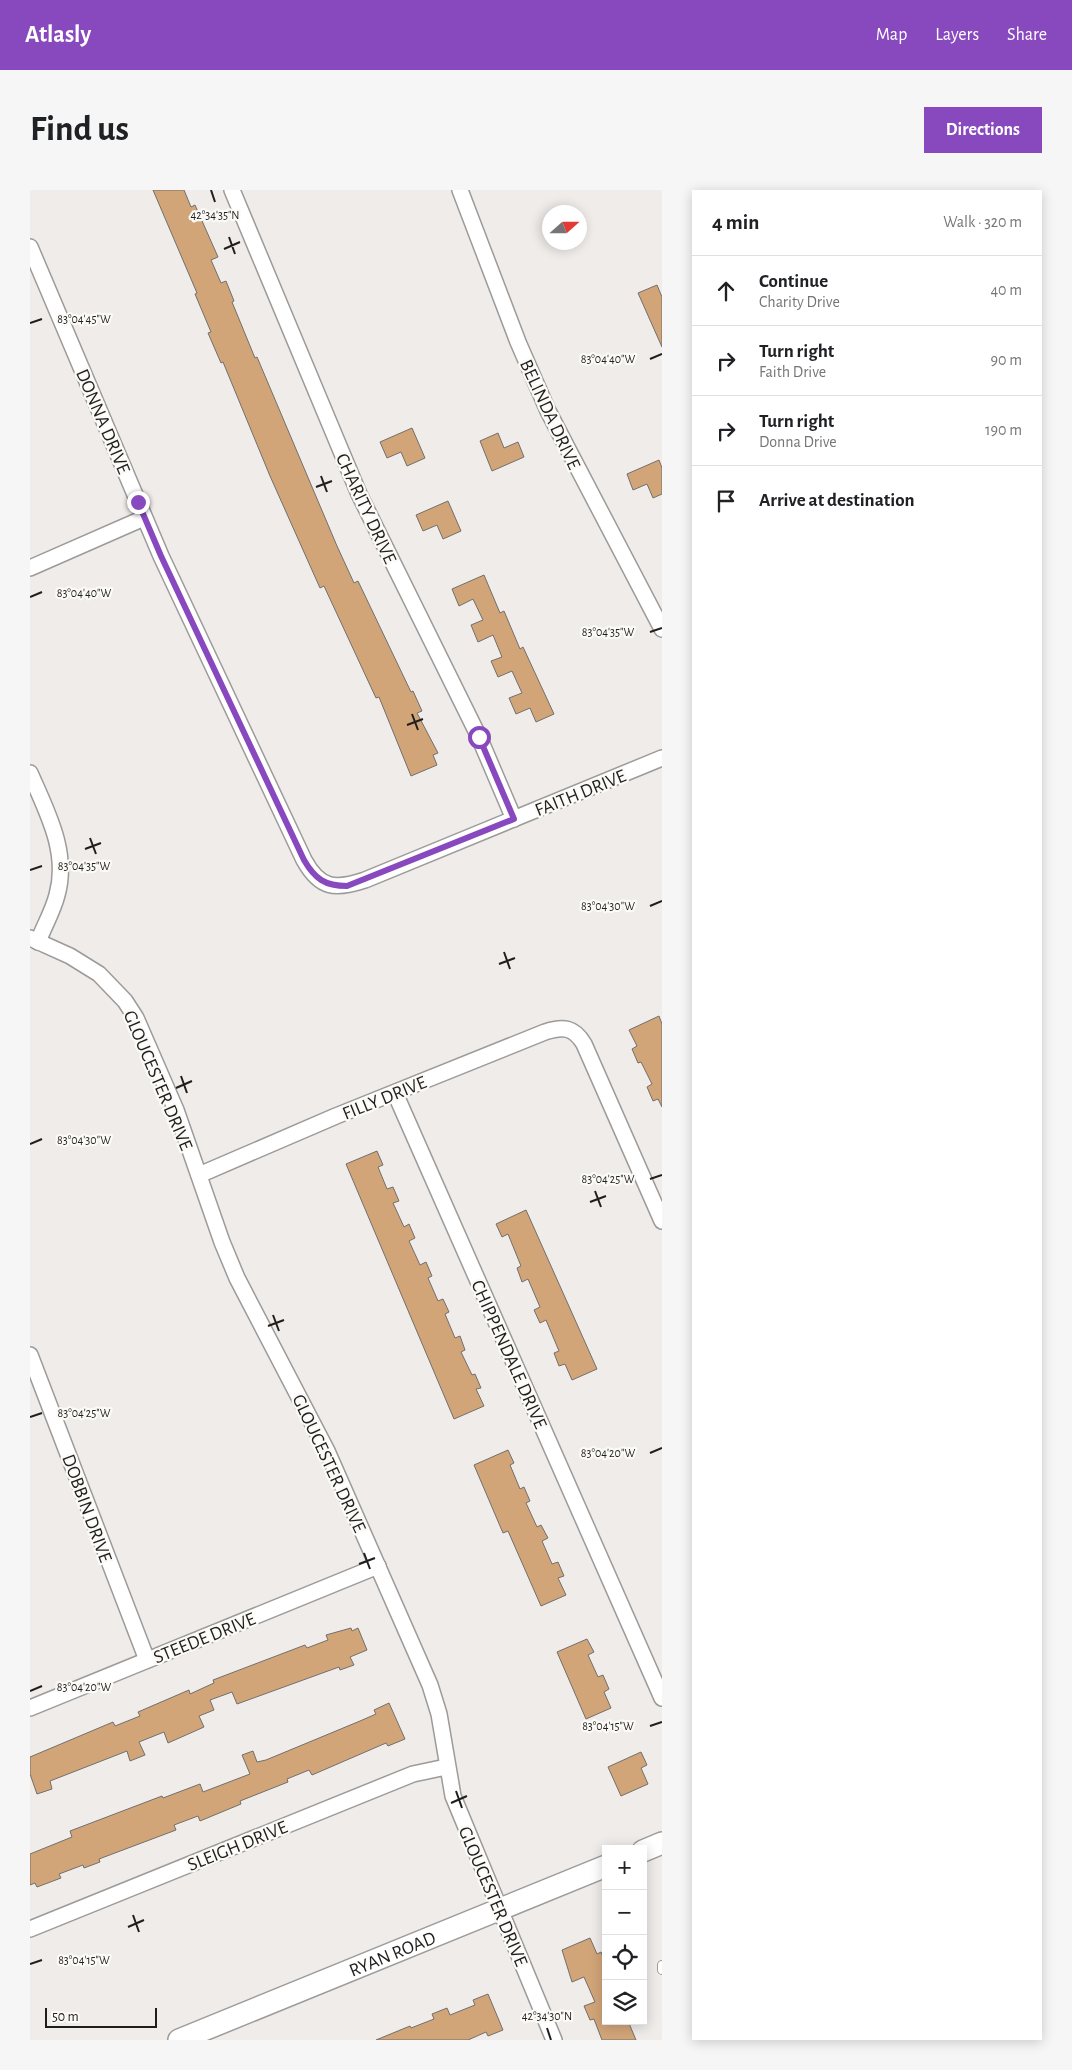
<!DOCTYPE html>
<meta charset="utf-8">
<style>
body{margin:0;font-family:"Alegreya Sans",sans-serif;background:#f6f6f6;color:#202124}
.controls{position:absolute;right:15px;bottom:15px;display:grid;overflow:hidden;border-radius:0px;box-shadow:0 2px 12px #0003}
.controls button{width:45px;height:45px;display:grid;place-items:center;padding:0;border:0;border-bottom:1px solid #e0e0e0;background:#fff;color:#202124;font:25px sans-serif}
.compass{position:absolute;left:512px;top:15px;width:45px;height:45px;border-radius:50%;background:#fff;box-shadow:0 2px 12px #0003;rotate:69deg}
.scale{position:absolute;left:15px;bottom:12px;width:112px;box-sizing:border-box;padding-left:5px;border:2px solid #1f1e1d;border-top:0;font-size:14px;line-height:18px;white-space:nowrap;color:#1f1e1d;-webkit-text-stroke:4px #fcfaf7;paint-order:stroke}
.stop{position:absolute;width:15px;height:15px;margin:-11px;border:4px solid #8849bf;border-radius:50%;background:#fff}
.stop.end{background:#8849bf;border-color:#fff;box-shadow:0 1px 5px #0008}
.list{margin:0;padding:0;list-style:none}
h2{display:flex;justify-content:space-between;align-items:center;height:65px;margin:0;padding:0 20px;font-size:21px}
h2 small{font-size:16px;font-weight:400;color:#757577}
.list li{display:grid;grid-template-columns:32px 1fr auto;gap:15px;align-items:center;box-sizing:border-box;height:70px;padding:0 20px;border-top:1px solid #e0e0e0}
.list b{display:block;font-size:19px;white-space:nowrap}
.list p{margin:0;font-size:16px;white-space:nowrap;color:#757577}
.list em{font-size:16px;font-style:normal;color:#757577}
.icon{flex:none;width:28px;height:28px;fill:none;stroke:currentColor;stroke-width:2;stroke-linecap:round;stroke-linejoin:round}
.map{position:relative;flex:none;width:632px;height:1850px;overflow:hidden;border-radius:0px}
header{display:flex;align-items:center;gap:30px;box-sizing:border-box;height:70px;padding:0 25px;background:#8849bf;color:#fff}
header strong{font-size:24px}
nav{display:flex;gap:28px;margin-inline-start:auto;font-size:18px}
.intro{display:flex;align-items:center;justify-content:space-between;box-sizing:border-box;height:120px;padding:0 30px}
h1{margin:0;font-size:35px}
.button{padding:12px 22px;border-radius:0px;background:#8849bf;color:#fff;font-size:18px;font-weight:700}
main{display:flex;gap:30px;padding:0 30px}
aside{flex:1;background:#fff;border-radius:0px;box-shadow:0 2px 12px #0003}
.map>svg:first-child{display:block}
.building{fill:#d2a579;stroke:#716f6d}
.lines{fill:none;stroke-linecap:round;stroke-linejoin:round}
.lane-casing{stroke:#9d9b99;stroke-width:10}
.street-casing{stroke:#9d9b99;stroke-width:18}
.secondary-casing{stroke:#9d9b99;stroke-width:24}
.lane{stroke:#fff;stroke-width:8}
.street{stroke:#fff;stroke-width:15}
.secondary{stroke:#fff;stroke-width:21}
.route{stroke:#8849bf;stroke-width:6}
.ticks{fill:none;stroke:#1f1e1d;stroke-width:2}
.labels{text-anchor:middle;stroke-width:4.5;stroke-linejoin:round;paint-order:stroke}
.street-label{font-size:19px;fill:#1f1e1d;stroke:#fcfaf7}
.ticks-label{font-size:12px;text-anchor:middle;fill:#1f1e1d;stroke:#fcfaf7;stroke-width:4.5;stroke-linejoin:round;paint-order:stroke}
</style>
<header>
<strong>Atlasly</strong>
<nav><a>Map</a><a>Layers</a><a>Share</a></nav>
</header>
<div class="intro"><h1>Find us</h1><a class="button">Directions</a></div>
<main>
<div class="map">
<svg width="632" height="1850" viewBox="0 0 632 1850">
<rect width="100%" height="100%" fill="#efecea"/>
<g class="building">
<path d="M123,0H154L161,17L165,15L188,67L181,70L191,93L196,91L204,111L202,112L225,168L227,167L307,356L324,393L328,391L381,502L383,501L392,521L387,523L408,563L403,565L407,575L381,586L349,507L346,508L294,396L290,398L240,286L193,172L191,173L178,143L181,142L165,104L167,103Z"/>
<path d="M627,95L632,107V157L608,103Z"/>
<path d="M382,238L395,268L377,276L371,262L357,268L350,252Z"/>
<path d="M468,243L474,258L488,252L494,267L462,281L450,251Z"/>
<path d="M629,270L632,278V304L623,308L617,294L603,300L597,284Z"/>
<path d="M418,311L431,341L413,349L407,335L393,341L386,325Z"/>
<path d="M454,385L470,423L474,421L490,459L493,457L524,524L506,532L500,518L486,524L479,508L492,503L482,481L468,487L461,471L472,467L463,445L448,452L441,435L453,430L443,409L429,416L422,399Z"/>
<path d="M629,826L632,834V917L628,909L623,911L617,897L622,894L611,872L608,873L602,859L607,856L599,840Z"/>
<path d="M347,961L353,975L348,977L357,999L363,997L369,1011L363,1013L374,1037L379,1034L385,1048L379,1051L390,1075L396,1072L402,1086L398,1088L408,1111L413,1109L419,1122L415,1124L425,1148L430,1146L435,1160L431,1162L442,1185L445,1184L451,1198L446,1199L454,1216L424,1229L316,974Z"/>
<path d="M496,1020L567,1179L542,1190L535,1174L529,1176L524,1163L529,1161L516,1130L510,1133L504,1120L510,1117L498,1089L492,1092L487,1078L491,1076L478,1044L472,1047L466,1034Z"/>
<path d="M478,1260L484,1273L480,1275L490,1299L494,1297L500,1311L496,1313L507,1337L511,1335L518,1348L512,1351L522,1374L528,1372L534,1386L528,1388L536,1405L511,1416L478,1341L473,1343L444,1275Z"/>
<path d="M321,1438L322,1441L328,1438L337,1460L320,1467L324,1475L310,1480L309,1477L207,1514L202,1502L180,1510L184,1520L169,1526L174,1537L138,1553L134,1542L109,1552L115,1565L100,1571L97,1561L20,1591L22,1599L7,1604L0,1584V1567L83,1532L85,1536L110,1526L108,1522L159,1500L160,1504L184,1493L183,1490L275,1455L277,1458L298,1450L296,1445Z"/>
<path d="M557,1449L564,1462L558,1465L568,1487L573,1485L579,1499L574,1502L581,1518L556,1529L527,1462Z"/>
<path d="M359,1513L375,1549L358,1556L356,1553L282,1585L279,1580L257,1589L258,1592L210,1611L211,1614L182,1626L170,1631L168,1626L144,1635L146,1640L69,1669L70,1672L54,1678L53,1675L29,1684L31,1688L7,1697L5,1693L0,1695V1664L42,1647L40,1641L132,1606L133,1608L170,1594L173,1602L220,1584L212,1565L223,1561L227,1572L236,1570L330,1531L346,1524L344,1520Z"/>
<path d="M611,1562L617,1575L611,1578L618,1594L591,1606L578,1577Z"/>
<path d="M560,1748L567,1764L571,1762L576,1774V1831H598L606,1850H572L564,1829L560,1830L554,1816L565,1812L554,1787L542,1792L532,1760Z"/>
<path d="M458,1804L473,1840L458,1846L456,1842L438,1850H346L380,1836L381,1838L404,1829L402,1824L417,1818L420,1825L445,1815L443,1810Z"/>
</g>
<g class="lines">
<g class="lane-casing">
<path id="lane" d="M632,1775V1780"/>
</g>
<g class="street-casing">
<g id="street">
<path d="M202,0L329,304L449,547L484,629"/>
<path d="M430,0L488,152L518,221L632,439"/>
<path d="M0,57L131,366L274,670C290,699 305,700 335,690L632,568"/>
<path d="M0,378L114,328"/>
<path d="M0,583C17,622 39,662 27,705C23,721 14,736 8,752"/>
<path d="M0,748L40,766L69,784L95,811L106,828L146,920L192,1052L207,1088L297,1261L400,1495L409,1524L423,1606L524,1850"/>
<path d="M365,903L632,1508"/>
<path d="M169,985L306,926L515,842C533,836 544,837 554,854L632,1031"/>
<path d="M0,1165L117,1470"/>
<path d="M0,1518L348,1376"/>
<path d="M0,1739L383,1584L416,1577"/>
</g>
</g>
<g class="secondary-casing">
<g id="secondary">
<path d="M613,1661L632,1653"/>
<path id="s1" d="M149,1850L576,1676"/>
</g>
</g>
<use href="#lane" class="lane"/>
<use href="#street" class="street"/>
<use href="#secondary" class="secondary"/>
</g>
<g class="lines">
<path class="route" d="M108,312L131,366L274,670C285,689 295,696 317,696L484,629L449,547"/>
</g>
<path class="ticks" d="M181,0L185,12M199,47L205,64M194,59L210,52M0,133L12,129M620,169L632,164M291,286L297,302M286,297L302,291M0,407L12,402M620,442L632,438M382,524L388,540M377,535L393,529M60,648L66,664M55,659L71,653M0,680L12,676M620,716L632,711M474,762L480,779M469,774L485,768M151,886L157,903M146,898L162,891M0,954L12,949M620,989L632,985M565,1001L571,1017M560,1012L576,1006M243,1125L249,1141M238,1136L254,1130M0,1227L12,1223M620,1263L632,1258M334,1363L340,1379M329,1374L345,1368M0,1501L12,1496M620,1536L632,1532M426,1601L432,1618M421,1613L437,1606M103,1725L109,1742M98,1737L114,1730M0,1774L12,1770M517,1838L521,1850"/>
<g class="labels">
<g class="street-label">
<text transform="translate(521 224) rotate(65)" y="7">BELINDA DRIVE</text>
<text transform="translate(74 231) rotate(67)" y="7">DONNA DRIVE</text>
<text transform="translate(337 318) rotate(65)" y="7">CHARITY DRIVE</text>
<text transform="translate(550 602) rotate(-22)" y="7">FAITH DRIVE</text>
<text transform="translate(129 890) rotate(67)" y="7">GLOUCESTER DRIVE</text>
<text transform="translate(354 907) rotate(-22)" y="7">FILLY DRIVE</text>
<text transform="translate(480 1164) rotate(66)" y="7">CHIPPENDALE DRIVE</text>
<text transform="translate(300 1273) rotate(65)" y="7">GLOUCESTER DRIVE</text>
<text transform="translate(58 1318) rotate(70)" y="7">DOBBIN DRIVE</text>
<text transform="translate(174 1447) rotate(-22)" y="7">STEEDE DRIVE</text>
<text transform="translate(207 1655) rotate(-22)" y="7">SLEIGH DRIVE</text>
<text transform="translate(464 1706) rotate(67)" y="7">GLOUCESTER DRIVE</text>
<text dy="7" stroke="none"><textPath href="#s1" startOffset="230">RYAN ROAD</textPath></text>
</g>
</g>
<g class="ticks-label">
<text x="185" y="29">42°34'35"N</text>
<text x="54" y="133">83°04'45"W</text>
<text x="578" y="173">83°04'40"W</text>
<text x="54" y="407">83°04'40"W</text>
<text x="578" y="446">83°04'35"W</text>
<text x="54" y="680">83°04'35"W</text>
<text x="578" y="720">83°04'30"W</text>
<text x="54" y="954">83°04'30"W</text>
<text x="578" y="993">83°04'25"W</text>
<text x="54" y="1227">83°04'25"W</text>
<text x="578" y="1267">83°04'20"W</text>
<text x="54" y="1501">83°04'20"W</text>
<text x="578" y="1540">83°04'15"W</text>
<text x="54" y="1774">83°04'15"W</text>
<text x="517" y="1830">42°34'30"N</text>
</g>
</svg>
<div class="controls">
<button>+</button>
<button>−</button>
<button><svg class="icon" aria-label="locate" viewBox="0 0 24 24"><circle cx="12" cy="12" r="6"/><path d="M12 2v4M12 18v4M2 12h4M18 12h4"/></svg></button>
<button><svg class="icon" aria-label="layers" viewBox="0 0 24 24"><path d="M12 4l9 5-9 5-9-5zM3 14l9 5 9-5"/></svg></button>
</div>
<svg class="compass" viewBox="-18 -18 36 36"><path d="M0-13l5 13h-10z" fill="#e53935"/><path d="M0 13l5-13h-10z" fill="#757577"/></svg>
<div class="scale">50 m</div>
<div class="stop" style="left:449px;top:547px"></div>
<div class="stop end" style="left:108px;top:312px"></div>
</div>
<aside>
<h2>4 min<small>Walk · 320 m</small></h2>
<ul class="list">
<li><svg class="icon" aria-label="ahead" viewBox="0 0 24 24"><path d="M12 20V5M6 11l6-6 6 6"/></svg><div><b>Continue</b><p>Charity Drive</p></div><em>40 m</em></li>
<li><svg class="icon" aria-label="right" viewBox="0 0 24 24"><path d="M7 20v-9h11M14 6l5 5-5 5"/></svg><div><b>Turn right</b><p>Faith Drive</p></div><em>90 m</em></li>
<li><svg class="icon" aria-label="right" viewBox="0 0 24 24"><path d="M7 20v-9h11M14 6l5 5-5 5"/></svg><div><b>Turn right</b><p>Donna Drive</p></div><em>190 m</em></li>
<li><svg class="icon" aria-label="arrive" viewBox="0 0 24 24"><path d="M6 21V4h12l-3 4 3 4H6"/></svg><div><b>Arrive at destination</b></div></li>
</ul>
</aside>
</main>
